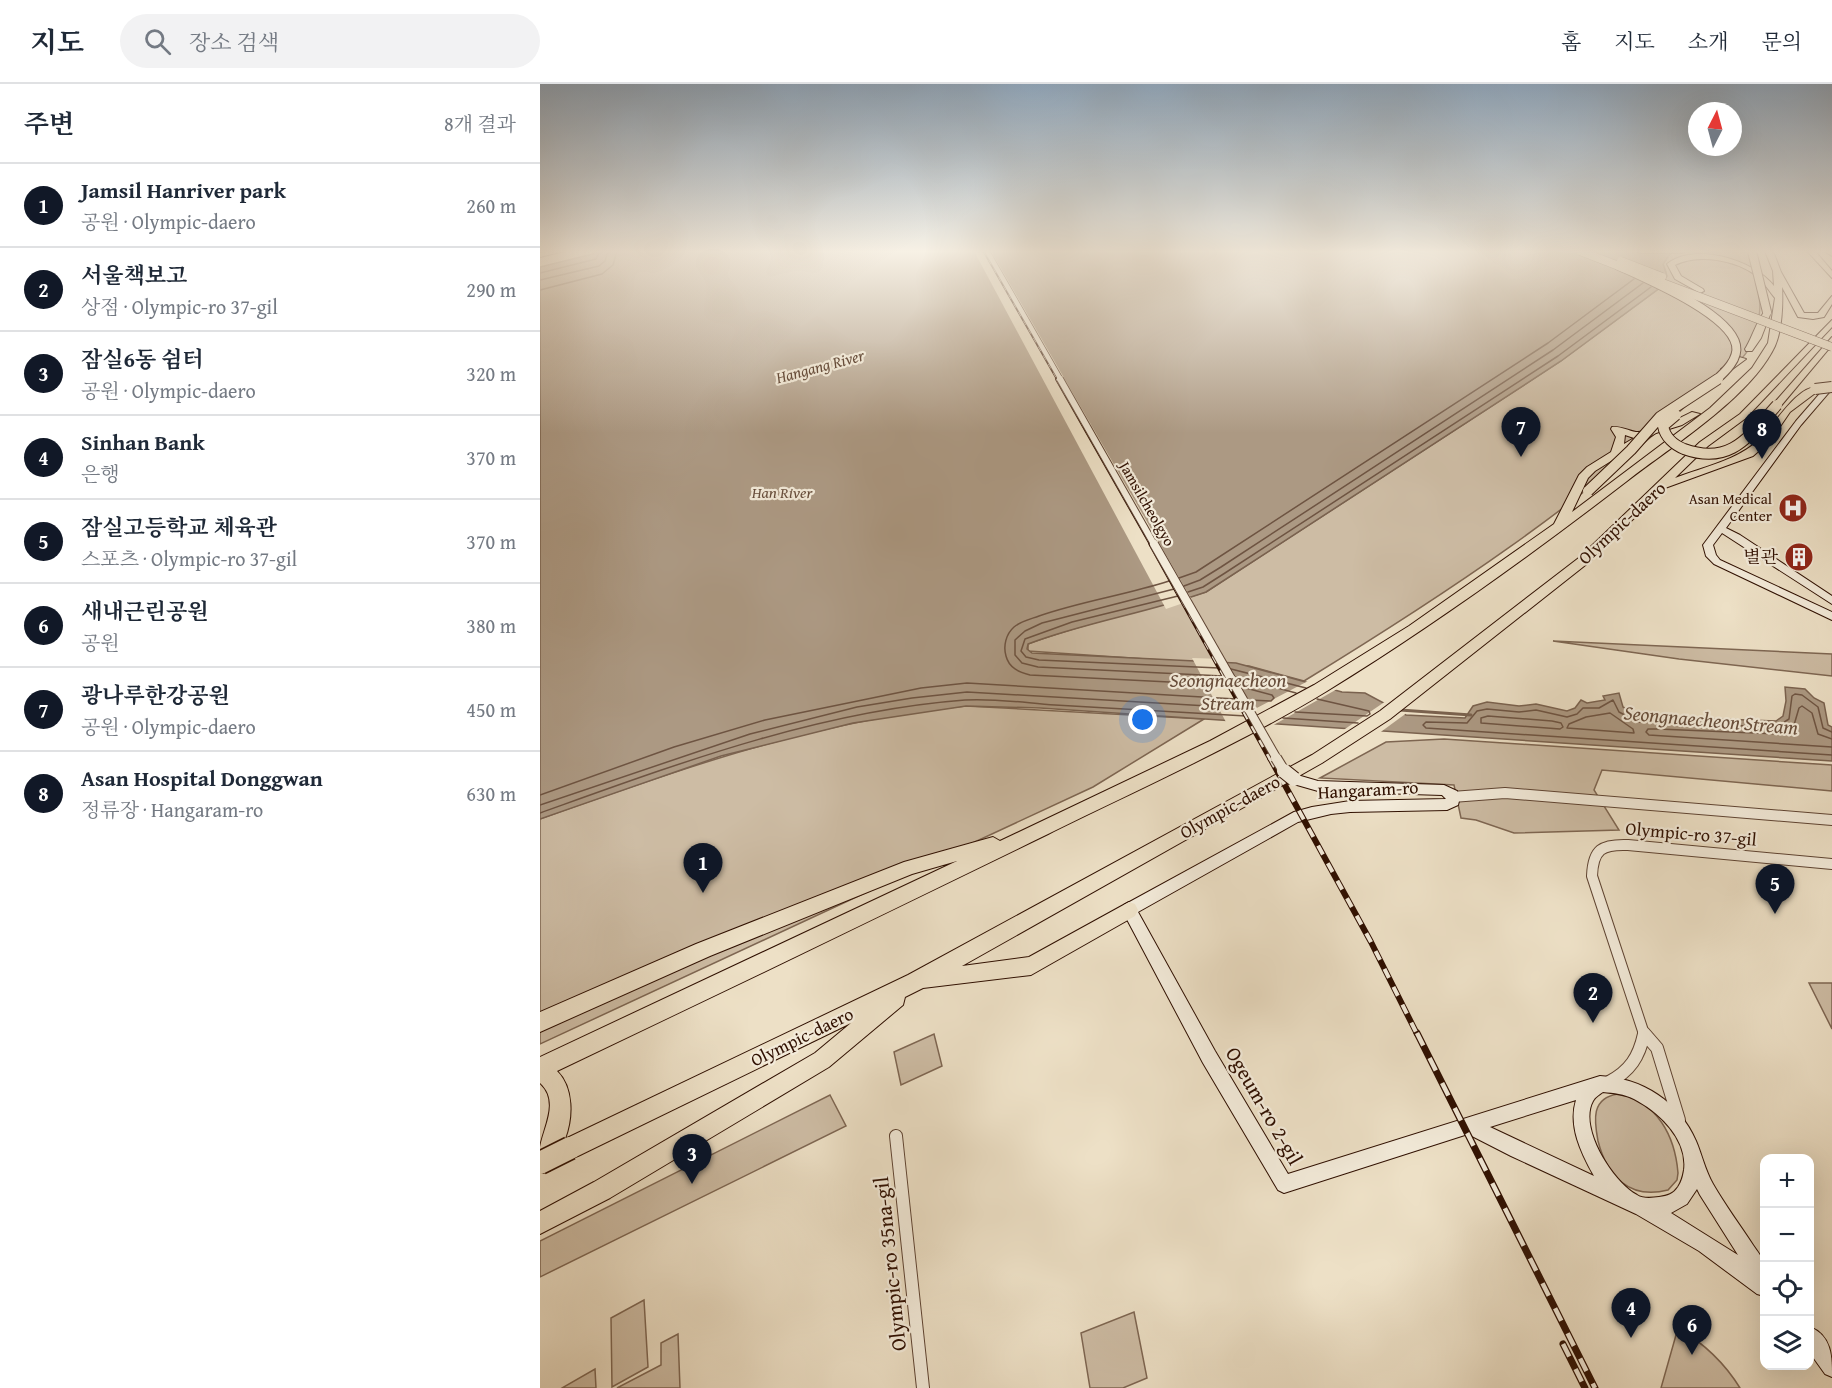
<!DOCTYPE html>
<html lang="ko">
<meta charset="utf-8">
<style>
body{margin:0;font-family:"Gentium Book Plus","Noto Serif KR",serif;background:#f2f2f3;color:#1f2937}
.controls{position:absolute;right:18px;bottom:18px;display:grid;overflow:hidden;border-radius:12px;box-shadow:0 6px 24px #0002}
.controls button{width:54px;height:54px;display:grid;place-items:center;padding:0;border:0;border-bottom:2px solid #e0e1e3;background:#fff;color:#1f2937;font:30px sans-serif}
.compass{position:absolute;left:1148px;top:18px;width:54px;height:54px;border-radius:50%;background:#fff;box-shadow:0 6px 24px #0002;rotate:6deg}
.you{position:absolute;left:603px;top:636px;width:21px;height:21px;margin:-15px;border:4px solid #fff;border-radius:50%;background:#1a73e8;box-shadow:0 0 0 9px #1a73e833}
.badge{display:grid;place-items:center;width:39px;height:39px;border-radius:50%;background:#111827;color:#fff;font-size:20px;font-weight:700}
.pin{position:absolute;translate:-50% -50px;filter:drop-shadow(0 2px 3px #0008)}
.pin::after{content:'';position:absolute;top:32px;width:21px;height:18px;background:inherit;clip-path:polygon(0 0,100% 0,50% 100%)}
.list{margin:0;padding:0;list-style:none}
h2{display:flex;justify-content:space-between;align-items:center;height:78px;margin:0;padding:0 24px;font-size:26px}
h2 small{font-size:20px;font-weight:400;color:#747a83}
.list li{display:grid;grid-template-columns:39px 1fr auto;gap:18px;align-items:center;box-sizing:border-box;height:84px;padding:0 24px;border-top:2px solid #e0e1e3}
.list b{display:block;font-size:22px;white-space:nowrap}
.list p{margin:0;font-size:20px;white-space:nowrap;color:#747a83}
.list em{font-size:20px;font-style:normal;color:#747a83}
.icon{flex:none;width:33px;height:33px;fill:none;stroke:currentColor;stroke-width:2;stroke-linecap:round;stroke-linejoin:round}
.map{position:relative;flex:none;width:1292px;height:1304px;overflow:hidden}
header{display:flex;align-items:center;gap:36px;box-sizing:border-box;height:84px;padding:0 30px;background:#fff;border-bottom:2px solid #e0e1e3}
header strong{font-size:28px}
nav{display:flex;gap:33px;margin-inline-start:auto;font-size:21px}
.search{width:420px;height:54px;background:#f2f2f3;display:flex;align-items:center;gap:15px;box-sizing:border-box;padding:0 21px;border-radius:33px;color:#747a83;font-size:22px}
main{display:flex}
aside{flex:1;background:#fff}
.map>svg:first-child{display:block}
.green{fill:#cdbca4;stroke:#7e6652;stroke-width:1.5}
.water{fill:#ac9983;stroke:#7a624f;stroke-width:1.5}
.pier{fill:#ede0c6}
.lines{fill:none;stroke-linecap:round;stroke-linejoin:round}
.shore{stroke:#6e5442;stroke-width:1.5}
.stream{stroke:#7a624f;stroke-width:3}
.street-far1-casing{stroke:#5e4332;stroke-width:12}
.street-casing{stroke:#5e4332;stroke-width:14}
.secondary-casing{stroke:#2f0f00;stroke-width:2}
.highway-casing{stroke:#2f0f00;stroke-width:2}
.street-far1{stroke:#f3ebda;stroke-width:10}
.street{stroke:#f3ebda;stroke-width:12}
.secondary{fill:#f3ebda;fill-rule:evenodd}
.highway{fill:#ede0c6;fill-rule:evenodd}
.rail-far4-casing{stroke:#2f0f00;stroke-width:3}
.rail-far3-casing{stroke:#2f0f00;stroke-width:4}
.rail-far2-casing{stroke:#2f0f00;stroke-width:5}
.rail-far1-casing{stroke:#2f0f00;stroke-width:6}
.rail-casing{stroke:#2f0f00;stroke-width:7}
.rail-far4{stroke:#f3ebda;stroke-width:1.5;stroke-dasharray:5;stroke-linecap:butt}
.rail-far3{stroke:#f3ebda;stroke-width:2;stroke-dasharray:6;stroke-linecap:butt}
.rail-far2{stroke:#f3ebda;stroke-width:3;stroke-dasharray:8;stroke-linecap:butt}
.rail-far1{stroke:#f3ebda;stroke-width:4;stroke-dasharray:10;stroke-linecap:butt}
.rail{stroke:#f3ebda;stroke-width:4.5;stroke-dasharray:14;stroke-linecap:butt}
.street-bridge-far3-casing{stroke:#5e4332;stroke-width:6;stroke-linecap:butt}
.street-bridge-far2-casing{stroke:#5e4332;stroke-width:8;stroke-linecap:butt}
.street-bridge-far1-casing{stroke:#5e4332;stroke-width:10;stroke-linecap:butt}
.street-bridge-casing{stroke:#5e4332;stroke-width:12;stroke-linecap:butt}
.secondary-bridge-casing{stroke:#2f0f00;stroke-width:16;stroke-linecap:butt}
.primary-bridge-casing{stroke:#2f0f00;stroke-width:9;stroke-linecap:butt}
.highway-bridge-far2-casing{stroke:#2f0f00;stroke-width:10;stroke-linecap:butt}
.highway-bridge-far1-casing{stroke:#2f0f00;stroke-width:12;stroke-linecap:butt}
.highway-bridge-casing{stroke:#2f0f00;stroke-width:25;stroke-linecap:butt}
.street-bridge-far3{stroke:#f3ebda;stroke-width:4.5}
.street-bridge-far2{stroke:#f3ebda;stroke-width:6}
.street-bridge-far1{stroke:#f3ebda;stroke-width:8}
.street-bridge{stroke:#f3ebda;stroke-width:10}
.secondary-bridge{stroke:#f3ebda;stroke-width:14}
.primary-bridge{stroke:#ede0c6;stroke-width:8}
.highway-bridge-far2{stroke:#ede0c6;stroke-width:8}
.highway-bridge-far1{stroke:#ede0c6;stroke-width:10}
.highway-bridge{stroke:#ede0c6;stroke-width:22}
.labels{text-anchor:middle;stroke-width:4.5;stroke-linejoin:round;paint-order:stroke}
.far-poi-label{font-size:15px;fill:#2f0f00;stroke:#f3ebda;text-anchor:end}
.far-street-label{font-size:15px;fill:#2f0f00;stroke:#f3ebda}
.far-water-label{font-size:16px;font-style:italic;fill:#674d3b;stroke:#f3ebda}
.street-label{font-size:18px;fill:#2f0f00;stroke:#f3ebda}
.poi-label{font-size:18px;fill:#2f0f00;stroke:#f3ebda;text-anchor:end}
.water-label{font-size:20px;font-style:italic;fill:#674d3b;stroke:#f3ebda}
.near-street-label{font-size:21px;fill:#2f0f00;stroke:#f3ebda}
</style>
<header>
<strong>지도</strong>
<div class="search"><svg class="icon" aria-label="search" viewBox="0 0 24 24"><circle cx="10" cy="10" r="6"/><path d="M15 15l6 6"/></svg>장소 검색</div>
<nav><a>홈</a><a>지도</a><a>소개</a><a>문의</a></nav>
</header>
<main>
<aside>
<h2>주변<small>8개 결과</small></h2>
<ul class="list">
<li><span class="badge">1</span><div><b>Jamsil Hanriver park</b><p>공원 · Olympic-daero</p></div><em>260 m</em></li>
<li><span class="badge">2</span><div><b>서울책보고</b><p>상점 · Olympic-ro 37-gil</p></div><em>290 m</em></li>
<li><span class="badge">3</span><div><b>잠실6동 쉼터</b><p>공원 · Olympic-daero</p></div><em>320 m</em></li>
<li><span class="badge">4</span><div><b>Sinhan Bank</b><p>은행</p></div><em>370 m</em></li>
<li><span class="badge">5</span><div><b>잠실고등학교 체육관</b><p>스포츠 · Olympic-ro 37-gil</p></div><em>370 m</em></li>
<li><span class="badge">6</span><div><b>새내근린공원</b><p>공원</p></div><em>380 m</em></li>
<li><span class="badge">7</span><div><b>광나루한강공원</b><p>공원 · Olympic-daero</p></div><em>450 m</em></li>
<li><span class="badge">8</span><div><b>Asan Hospital Donggwan</b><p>정류장 · Hangaram-ro</p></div><em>630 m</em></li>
</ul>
</aside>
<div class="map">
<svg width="1292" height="1304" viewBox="0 0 1292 1304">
<rect width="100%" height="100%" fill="#ede0c6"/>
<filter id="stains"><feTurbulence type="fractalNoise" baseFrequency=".00333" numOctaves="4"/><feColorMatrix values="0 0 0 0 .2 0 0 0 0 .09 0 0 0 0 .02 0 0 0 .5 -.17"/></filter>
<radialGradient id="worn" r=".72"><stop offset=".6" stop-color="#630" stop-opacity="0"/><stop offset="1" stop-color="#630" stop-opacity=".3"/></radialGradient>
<g class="green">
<path d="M1132,167H1207C1218,202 1228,227 1210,263C1199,283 1176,294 1160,309C1041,421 903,512 764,597L709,582L488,567V560C546,538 607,526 666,508L1021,277L1121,203L1126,188L1123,180Z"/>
<path d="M1013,557L1292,570V592L1139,575Z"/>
<path d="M426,622L664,635L553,703L0,960V735C139,685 278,636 426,622Z"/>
<path d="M904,655L1292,681V707L1062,686L1054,706L1079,746L974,749L936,736L921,734L914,701L780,694L846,658Z"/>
<path d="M1269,899H1292V945Z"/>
<path d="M394,950L402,982L361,1001L354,968Z"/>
<path d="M1078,1010C1117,1017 1135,1052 1138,1089L1137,1096L1128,1106C1089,1116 1067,1092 1058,1057C1054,1036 1051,1014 1078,1010Z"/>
<path d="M290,1011L306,1042L0,1193V1157Z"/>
<path d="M104,1216L108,1283L72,1303L71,1234Z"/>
<path d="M594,1228L607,1294L583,1304H550L541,1249Z"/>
<path d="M1138,1244C1165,1260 1184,1278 1200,1304H1121Z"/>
<path d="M138,1250L140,1304H77L121,1281V1259Z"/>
<path d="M55,1285L56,1304H22Z"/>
</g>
<path class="water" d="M65,167H1132L1123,180L1127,192L1121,203L1021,277L666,508C607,529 546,538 488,560L487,565L492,569L696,579L802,608L825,609L866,631L925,634L933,622L947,618L979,622L996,620L1027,627L1035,624L1041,616L1047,619L1065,616L1063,612L1079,609L1083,623L1099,632L1236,637L1243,632L1246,617L1245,603L1265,605L1274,614L1284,619L1288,641L1292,643V677L500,624L426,622L313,639L181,672L0,735V183Z"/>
<g class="pier">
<path d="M434,167H451L652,516L626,525Z"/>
<path d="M652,574L684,575L713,626L770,596L799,604L730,643L687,640Z"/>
<path d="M846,617L868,628L838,650L802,647Z"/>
</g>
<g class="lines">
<g class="shore">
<path d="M0,189L56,175L60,167"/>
<path d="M0,196L59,182L65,177L68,167"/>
<path d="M0,206L62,190L73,181L77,167"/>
<path d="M639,494L656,488L1008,259L1094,195"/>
<path d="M629,497C586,511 542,517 499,532C491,535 481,537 474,543C466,550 463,562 466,572C469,584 479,588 490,591L689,601"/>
<path d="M644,502L660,496L681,483L1013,266L1103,199"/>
<path d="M634,505L502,539L485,547L475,556V571L482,579L498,583L683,592"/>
<path d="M648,508L663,503L685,489L1018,272L1111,203"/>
<path d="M638,512L532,538L485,555L481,567L486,573L499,576L679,584"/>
<path d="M691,585L766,604"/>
<path d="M696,593L756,609"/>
<path d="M702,603L732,611L734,614L731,617L709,616"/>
<path d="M755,628L827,632L830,630L829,627L777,615"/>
<path d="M1070,629L1093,645L1094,649L1027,644L1029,640L1046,633Z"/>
<path d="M948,632L1012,637L1021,639L1023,643L1020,645L941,639V634Z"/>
<path d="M743,634L818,639"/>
<path d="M1292,648L1283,644L1278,623L1262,611L1255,610L1252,612L1249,635L1236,643L1098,638L1079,628L1073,616L1059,624H1043L1037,630L1027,633L996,626L979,628L947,625L937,627L927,639L886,638L883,641L886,644L1292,671"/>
<path d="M1292,655L1278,650L1272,629L1262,622L1259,624L1254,641L1239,650L1118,645H1108L1106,648L1109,651L1292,663"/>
<path d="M0,711L134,663L225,636L381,604L427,599L696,615"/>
<path d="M0,721L210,650L317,623L372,614L427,608L702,624"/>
<path d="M0,729C137,680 278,627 425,616C454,614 486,619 515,621C579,625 642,628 706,632"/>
</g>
<path class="stream" d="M860,626L931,631"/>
<g class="street-far1-casing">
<g id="street-far1">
<path d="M912,713L965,709L1292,736"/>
<path d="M1104,950L1052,792C1053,765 1062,760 1088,761L1292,780"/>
</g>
</g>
<g class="street-casing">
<g id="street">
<path d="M1104,949L1117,964L1139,1036"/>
<path d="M1069,998C1090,987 1099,973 1104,950"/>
<path d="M356,1052L383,1304"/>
</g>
</g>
<g class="secondary-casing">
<g id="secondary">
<path d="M1289,299H1292V305L1261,341L1186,444L1200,451L1292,512V520L1182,449L1173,461L1176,471L1180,476L1292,528V536L1174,480L1166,472L1163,461L1256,337Z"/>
<path d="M754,690L778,697L904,701L917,707L919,717L918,721L907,726L810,728L791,730L758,738L598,828L675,967L748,1090L1060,992C1103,994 1139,1018 1156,1057C1162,1071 1165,1086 1173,1100C1185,1121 1200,1141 1213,1161C1217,1167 1223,1174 1224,1180C1226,1190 1224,1202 1224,1212L1217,1210L1159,1167L1096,1130L971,1072L928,1050L744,1109L738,1106L663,979L582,826L584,821L754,728L772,723L810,717L906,715L902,711L778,707L750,699L748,695L750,691ZM1063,1008C1074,1009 1084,1010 1094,1015C1119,1028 1148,1055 1144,1086C1143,1092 1142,1097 1138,1103C1133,1110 1128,1112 1119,1113C1112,1114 1103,1115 1097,1111C1073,1098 1038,1044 1053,1017C1055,1013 1059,1011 1063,1008ZM1036,1016C1028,1042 1041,1069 1054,1092L950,1043ZM1157,1105L1160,1111L1198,1171L1131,1129L1147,1120Z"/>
<path d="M1270,1243C1292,1252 1292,1273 1292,1293L1285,1290L1270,1269Z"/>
</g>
</g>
<g class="highway-casing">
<g id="highway">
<path d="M10,167H24L0,173V169Z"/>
<path d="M1096,167H1146L1142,169H1100Z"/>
<path d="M1225,167H1233L1241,188L1264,229H1278L1292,212V220L1284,233L1273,235L1258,233L1242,203C1243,220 1242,246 1235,262C1211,313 1132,362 1087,397C991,471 891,543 787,607C698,661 601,704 508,750C345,830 181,909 17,987C34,1004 33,1034 25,1055L368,891L772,671L840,627L1040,473L1160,358L1200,330L1292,236V243L1206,334L1168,362L1135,394C1164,383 1198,376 1220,355C1234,342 1257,301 1278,303V307L1250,328L1230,357L1213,372L1125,404L1048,479L850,635L782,679L422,882L489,873L589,818L595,820L598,826L595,832L491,891L383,904L365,913L363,921L289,983L70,1114L0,1150V1127L54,1098L275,969L311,939L38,1072L30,1075L22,1072L20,1067L11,1086L3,1089L0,1088C0,1080 0,1071 0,1063C4,1042 20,1017 0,999V973L417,777L372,790L170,872L0,948V928L156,860L364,778L453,753L460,757L670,657L774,601L869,542L1014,440L1039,391L1047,383L1071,368L1076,353L1071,345L1072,343C1081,342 1088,347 1096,348C1111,349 1138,335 1152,328L1160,330L1142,341L1116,349L1055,387L1048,394L1032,428L1170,324L1212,284L1228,259L1235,214C1229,207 1224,198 1217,192C1196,176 1159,169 1135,181L1141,192L1163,205L1164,207L1160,209L1135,195L1127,180C1155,158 1214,176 1234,202L1233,187ZM1085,351L1094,354L1084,360Z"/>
<path d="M1267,167H1275L1292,187V194Z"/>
<path d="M1284,167H1292V172Z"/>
<path d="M1227,226L1231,228L1221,254L1212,267H1206L1205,265C1212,255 1219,230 1227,226Z"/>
<path d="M1292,253V261L1240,323H1234V319Z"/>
<path d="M1199,273L1206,275L1187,289H1181V285Z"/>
</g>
</g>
<use href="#street-far1" class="street-far1"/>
<use href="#street" class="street"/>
<use href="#secondary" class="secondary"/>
<use href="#highway" class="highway"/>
<g class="rail-far4-casing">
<path id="rail-far4" d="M444,167L518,296"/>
</g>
<g class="rail-far3-casing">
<path id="rail-far3" d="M517,295L612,462"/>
</g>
<g class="rail-far2-casing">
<path id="rail-far2" d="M611,460L730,675"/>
</g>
<g class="rail-far1-casing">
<path id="rail-far1" d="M730,674L831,858L877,950"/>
</g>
<g class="rail-casing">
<g id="rail">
<path d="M877,949L1055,1304"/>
<path d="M1023,1260L1045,1304"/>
</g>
</g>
<use href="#rail-far4" class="rail-far4"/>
<use href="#rail-far3" class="rail-far3"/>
<use href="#rail-far2" class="rail-far2"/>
<use href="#rail-far1" class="rail-far1"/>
<use href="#rail" class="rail"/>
<g class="street-bridge-far3-casing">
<path id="street-bridge-far3" d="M447,167L521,296"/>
</g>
<g class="street-bridge-far2-casing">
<path id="street-bridge-far2" d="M520,295L615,462"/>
</g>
<g class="street-bridge-far1-casing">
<path id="street-bridge-far1" d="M614,460L737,675"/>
</g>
<g class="street-bridge-casing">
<path id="street-bridge" d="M736,674L744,687"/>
</g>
<g class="secondary-bridge-casing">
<path id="secondary-bridge" d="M744,687L754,695"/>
</g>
<g class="primary-bridge-casing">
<g id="primary-bridge">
<path d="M1040,167L1089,186"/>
<path d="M1081,177L1122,193"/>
<path d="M1112,195L1292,263"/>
</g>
</g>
<g class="highway-bridge-far2-casing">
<g id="highway-bridge-far2">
<path d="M1212,167L1227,228"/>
<path d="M1077,181C1105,194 1189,229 1196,261C1199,275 1185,288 1176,296"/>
</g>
</g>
<g class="highway-bridge-far1-casing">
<g id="highway-bridge-far1">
<path d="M1275,305L1292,303"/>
<path d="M1136,331L1123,342C1125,353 1134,361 1144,365C1191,382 1209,352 1237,321"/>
<path d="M1048,407L1091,366L1120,333L1178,295"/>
</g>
</g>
<g class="highway-bridge-casing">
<path id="highway-bridge" d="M0,1079L30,1064"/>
</g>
<use href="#street-bridge-far3" class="street-bridge-far3"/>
<use href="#street-bridge-far2" class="street-bridge-far2"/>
<use href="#street-bridge-far1" class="street-bridge-far1"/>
<use href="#street-bridge" class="street-bridge"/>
<use href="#secondary-bridge" class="secondary-bridge"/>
<use href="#primary-bridge" class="primary-bridge"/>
<use href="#highway-bridge-far2" class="highway-bridge-far2"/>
<use href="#highway-bridge-far1" class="highway-bridge-far1"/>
<use href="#highway-bridge" class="highway-bridge"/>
</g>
<linearGradient id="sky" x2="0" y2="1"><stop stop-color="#90a9c0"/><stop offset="0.48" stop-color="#f7f1e5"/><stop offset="1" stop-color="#f7f1e5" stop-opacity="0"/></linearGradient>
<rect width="1292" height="349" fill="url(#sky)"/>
<defs>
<g id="hospital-disc" transform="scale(1.5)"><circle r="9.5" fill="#8f2418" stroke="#f3ebda"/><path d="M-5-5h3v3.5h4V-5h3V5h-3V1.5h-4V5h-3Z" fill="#fff"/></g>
<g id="building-disc" transform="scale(1.5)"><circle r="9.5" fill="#8f2418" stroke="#f3ebda"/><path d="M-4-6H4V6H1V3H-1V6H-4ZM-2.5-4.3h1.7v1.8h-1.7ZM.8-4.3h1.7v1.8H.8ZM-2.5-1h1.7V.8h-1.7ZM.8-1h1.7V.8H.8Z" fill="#fff"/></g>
</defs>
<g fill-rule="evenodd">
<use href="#hospital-disc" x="1253" y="424"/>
<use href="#building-disc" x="1259" y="473"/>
</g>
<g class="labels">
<g class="far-poi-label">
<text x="1232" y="420">Asan Medical<tspan x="1232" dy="17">Center</tspan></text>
</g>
<g class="far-street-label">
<text transform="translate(607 420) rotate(60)" y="5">Jamsilcheolgyo</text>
</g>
<g class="far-water-label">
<text transform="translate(280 282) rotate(-15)" y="6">Hangang River</text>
<text x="242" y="414">Han River</text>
</g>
<g class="street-label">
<text transform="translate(1082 439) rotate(-43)" y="6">Olympic-daero</text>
<text transform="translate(828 706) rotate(-3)" y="6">Hangaram-ro</text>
<text transform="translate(690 723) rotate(-29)" y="6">Olympic-daero</text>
<text transform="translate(1151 750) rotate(5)" y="6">Olympic-ro 37-gil</text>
<text transform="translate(262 953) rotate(-26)" y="6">Olympic-daero</text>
</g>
<g class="poi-label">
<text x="1238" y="479">별관</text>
</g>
<g class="water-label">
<text x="688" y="603">Seongnaecheon<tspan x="688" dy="23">Stream</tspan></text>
<text transform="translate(1171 636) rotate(5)" y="7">Seongnaecheon Stream</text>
</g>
<g class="near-street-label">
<text transform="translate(724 1022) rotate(60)" y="7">Ogeum-ro 2-gil</text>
<text transform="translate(350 1180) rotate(-96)" y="7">Olympic-ro 35na-gil</text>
</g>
</g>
<rect width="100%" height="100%" filter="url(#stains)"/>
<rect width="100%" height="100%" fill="url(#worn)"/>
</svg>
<div class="controls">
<button>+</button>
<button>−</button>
<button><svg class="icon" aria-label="locate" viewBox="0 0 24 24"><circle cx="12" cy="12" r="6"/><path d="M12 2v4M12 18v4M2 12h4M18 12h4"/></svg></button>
<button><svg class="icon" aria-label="layers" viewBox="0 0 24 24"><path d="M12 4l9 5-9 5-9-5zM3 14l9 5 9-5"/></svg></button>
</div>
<svg class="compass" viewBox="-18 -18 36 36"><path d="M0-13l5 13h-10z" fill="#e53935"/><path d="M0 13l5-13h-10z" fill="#747a83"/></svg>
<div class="you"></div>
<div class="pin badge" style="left:163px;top:809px">1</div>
<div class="pin badge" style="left:1053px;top:939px">2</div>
<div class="pin badge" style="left:152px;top:1100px">3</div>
<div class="pin badge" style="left:1091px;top:1254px">4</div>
<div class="pin badge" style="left:1235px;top:830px">5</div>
<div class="pin badge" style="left:1152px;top:1271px">6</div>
<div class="pin badge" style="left:981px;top:373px">7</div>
<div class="pin badge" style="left:1222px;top:375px">8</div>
</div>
</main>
